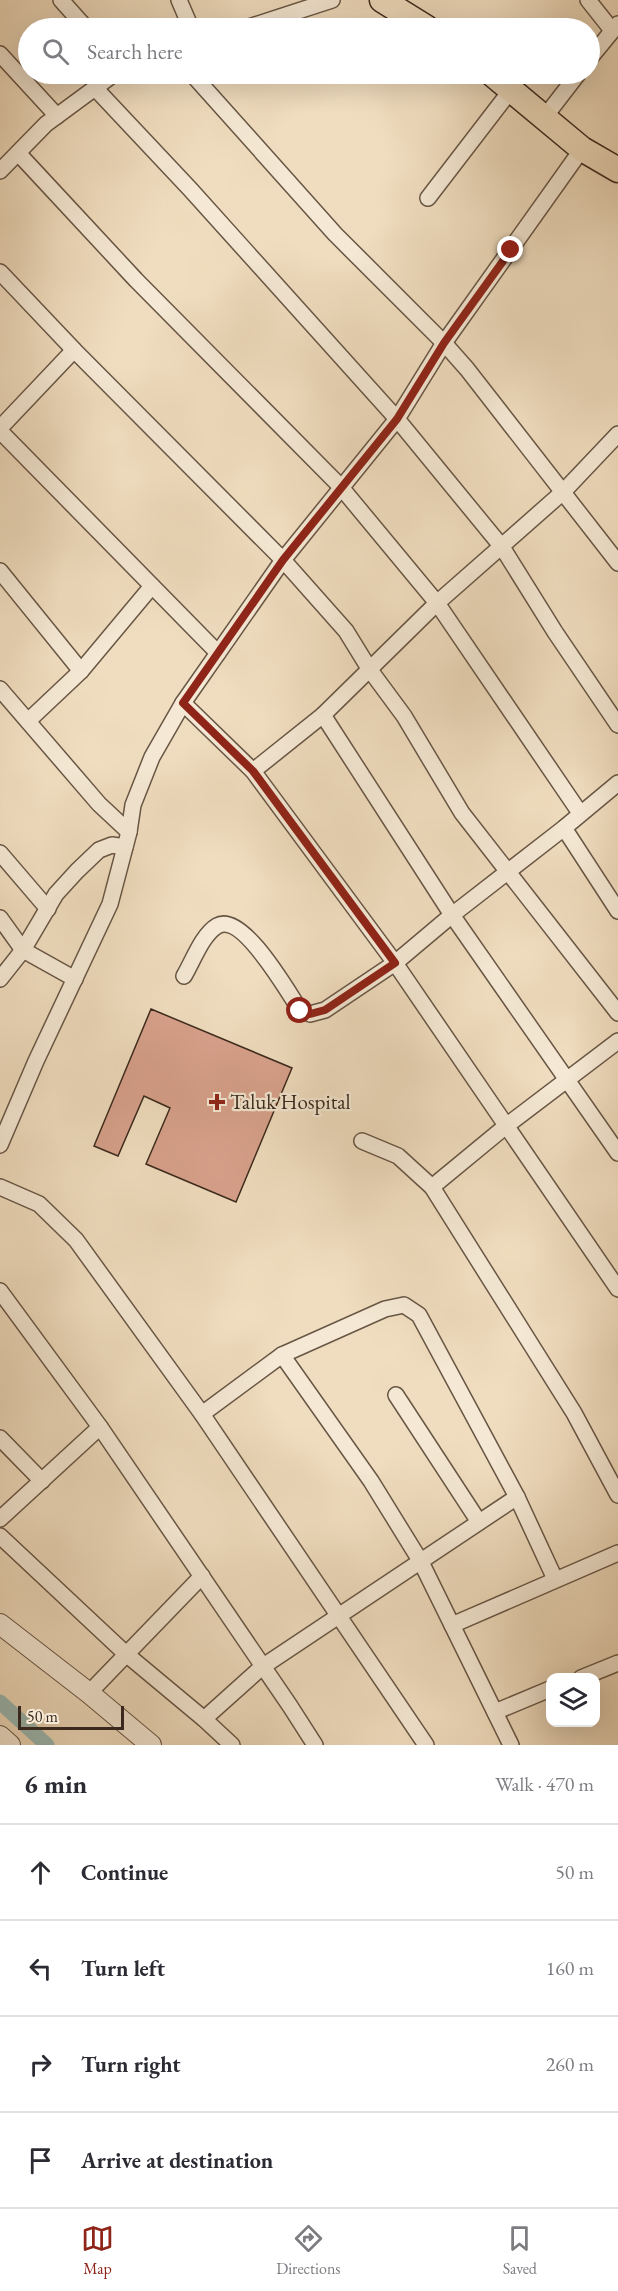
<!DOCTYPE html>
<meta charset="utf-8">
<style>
body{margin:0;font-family:"EB Garamond",serif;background:#f2f2f3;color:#2b2b33}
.controls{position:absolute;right:18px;bottom:18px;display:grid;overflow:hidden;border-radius:12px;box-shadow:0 6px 24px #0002}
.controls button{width:54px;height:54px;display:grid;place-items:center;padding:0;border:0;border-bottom:2px solid #e1e1e2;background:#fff;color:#2b2b33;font:30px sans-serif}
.scale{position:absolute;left:18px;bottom:15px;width:106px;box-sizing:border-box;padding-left:6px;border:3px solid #3a291c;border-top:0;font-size:16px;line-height:21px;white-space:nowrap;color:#3a291c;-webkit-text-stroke:4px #f5e9d5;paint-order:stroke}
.stop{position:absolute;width:18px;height:18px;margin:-14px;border:4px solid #8f2418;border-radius:50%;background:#fff}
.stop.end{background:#8f2418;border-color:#fff;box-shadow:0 2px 6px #0008}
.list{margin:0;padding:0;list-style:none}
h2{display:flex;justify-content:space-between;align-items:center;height:78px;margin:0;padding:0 24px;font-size:26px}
h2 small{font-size:20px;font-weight:400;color:#7c7c81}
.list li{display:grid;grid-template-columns:39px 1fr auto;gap:18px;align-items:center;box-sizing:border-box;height:96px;padding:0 24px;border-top:2px solid #e1e1e2}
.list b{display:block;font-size:22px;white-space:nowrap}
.list em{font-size:20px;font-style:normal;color:#7c7c81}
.icon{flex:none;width:33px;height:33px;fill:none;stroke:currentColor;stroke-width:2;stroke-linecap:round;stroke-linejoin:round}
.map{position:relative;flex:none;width:618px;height:1745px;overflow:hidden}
.search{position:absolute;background:#fff;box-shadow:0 6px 24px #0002;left:18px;right:18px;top:18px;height:66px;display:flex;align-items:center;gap:15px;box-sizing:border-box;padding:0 21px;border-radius:33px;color:#7c7c81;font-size:22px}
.sheet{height:462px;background:#fff}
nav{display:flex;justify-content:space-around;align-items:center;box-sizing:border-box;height:84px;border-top:2px solid #e1e1e2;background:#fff;font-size:16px;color:#7c7c81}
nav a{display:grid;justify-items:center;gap:3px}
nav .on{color:#8f2418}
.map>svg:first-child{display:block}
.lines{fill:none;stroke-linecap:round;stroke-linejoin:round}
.canal{stroke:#9bbbb6;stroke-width:15}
.building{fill:#d8a18c;stroke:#3a291c;stroke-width:1.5}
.minor-casing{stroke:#685645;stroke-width:18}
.tertiary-casing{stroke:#685645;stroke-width:22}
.primary-casing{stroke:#3a291c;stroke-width:27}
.minor{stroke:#f5e9d5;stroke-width:15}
.tertiary{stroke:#f5e9d5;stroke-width:20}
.primary{stroke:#f0ddbf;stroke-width:24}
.route{stroke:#8f2418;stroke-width:8}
.poi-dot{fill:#8f2418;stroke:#f5e9d5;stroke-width:2}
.labels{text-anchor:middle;stroke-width:4.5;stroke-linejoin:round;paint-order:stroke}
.poi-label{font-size:21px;fill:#3a291c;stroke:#f5e9d5;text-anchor:start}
</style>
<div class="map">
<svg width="618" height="1745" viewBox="0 0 618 1745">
<rect width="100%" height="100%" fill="#f0ddbf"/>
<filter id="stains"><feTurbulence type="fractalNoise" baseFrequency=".00333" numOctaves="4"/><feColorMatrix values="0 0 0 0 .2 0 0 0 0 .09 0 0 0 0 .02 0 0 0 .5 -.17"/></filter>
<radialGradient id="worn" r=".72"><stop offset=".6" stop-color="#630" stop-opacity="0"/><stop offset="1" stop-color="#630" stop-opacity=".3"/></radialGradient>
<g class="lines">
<path class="canal" d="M0,1702L47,1745"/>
</g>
<path class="building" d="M151,1009L292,1068L236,1202L146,1164L170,1108L144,1096L118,1156L94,1146Z"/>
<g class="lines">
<g class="minor-casing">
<g id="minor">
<path d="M61,0L86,28"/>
<path d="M179,0L191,28"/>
<path d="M588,0L611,29"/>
<path d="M246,28L332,0"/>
<path d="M0,54L57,116"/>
<path d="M590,58L618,24"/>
<path d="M192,74L335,234L444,343L467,369L618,563"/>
<path d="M95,88L190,189L397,419L502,547L555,632L618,725"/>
<path d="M544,118L578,74"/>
<path d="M18,153L136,280L340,486L437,603L580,813"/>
<path d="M0,171L46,124L114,74"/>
<path d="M428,198L511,90"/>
<path d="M0,272L74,350L283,560L346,631L370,670L404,716L462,813L618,1013"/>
<path d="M0,428L74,350"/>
<path d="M0,431L218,653"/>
<path d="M0,571L81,671"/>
<path d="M0,689L99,804L129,832"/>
<path d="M183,703L253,771L395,963L618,1289"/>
<path d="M323,715L437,603L563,492L618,434"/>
<path d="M28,721L81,671L152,586"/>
<path d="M253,771L323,715L452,915L618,1153"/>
<path d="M564,828L618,911"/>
<path d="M0,853L48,909"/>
<path d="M0,918L23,950L75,979"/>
<path d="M184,976C193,961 202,935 217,926C242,911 288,992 300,1010L310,1014L325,1010L395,963L452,915L564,828L618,783"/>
<path d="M0,979L23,950L56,894L77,871L99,850L112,845L125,847"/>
<path d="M362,1141L398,1156L432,1187L574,1413L618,1495"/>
<path d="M0,1145L36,1061L110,904L129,832L133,805L152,757L183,703L283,560L397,419L444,343L582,149"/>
<path d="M0,1187L39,1204L76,1240L202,1414L426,1745"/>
<path d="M432,1187L506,1126L618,1041"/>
<path d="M0,1291L100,1427L290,1706L315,1745"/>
<path d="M282,1355L371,1481L421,1562L511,1745"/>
<path d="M396,1395L479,1522"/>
<path d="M202,1414L282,1355L385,1309L404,1305L419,1315L517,1497L555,1579"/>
<path d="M0,1438L42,1481"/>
<path d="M0,1519L100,1427"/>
<path d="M0,1536L126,1654L204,1719L232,1745"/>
<path d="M452,1625L618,1553"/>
<path d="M581,1678L618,1663"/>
<path d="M89,1693L202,1576"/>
<path d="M495,1712L550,1689"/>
<path d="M204,1719L262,1667L517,1497"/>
</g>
</g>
<g class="tertiary-casing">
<g id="tertiary">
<path d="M0,1624L89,1693L151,1745"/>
<path d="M0,1736L10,1745"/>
</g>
</g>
<g class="primary-casing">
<g id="primary">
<path d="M382,0L427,28"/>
<path d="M492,74L582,149L618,170"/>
</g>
</g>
<use href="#minor" class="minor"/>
<use href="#tertiary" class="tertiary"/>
<use href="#primary" class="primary"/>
</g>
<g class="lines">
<path class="route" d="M300,1011L310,1014L325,1010L395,963L253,771L183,703L283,560L397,419L444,343L511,250"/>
</g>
<path class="poi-dot" d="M214 1093h6v6h6v6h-6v6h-6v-6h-6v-6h6z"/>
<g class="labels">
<g class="poi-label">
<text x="230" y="1109">Taluk Hospital</text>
</g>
</g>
<rect width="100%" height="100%" filter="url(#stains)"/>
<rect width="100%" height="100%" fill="url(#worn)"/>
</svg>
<div class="controls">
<button><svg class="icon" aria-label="layers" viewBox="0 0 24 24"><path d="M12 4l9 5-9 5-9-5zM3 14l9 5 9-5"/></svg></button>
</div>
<div class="scale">50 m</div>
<div class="stop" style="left:300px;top:1011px"></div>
<div class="stop end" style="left:511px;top:250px"></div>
<div class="search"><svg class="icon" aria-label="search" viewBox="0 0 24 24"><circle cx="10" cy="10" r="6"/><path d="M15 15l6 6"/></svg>Search here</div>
</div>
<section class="sheet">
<h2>6 min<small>Walk · 470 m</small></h2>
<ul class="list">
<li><svg class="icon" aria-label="ahead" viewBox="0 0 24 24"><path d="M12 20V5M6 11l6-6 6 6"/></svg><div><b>Continue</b></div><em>50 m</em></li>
<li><svg class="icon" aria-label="left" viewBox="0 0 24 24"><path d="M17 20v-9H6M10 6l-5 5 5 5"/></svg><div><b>Turn left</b></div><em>160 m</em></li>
<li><svg class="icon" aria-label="right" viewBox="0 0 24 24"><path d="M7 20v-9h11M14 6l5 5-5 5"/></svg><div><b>Turn right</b></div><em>260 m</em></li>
<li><svg class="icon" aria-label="arrive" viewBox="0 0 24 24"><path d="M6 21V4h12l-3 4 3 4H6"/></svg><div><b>Arrive at destination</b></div></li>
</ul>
</section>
<nav>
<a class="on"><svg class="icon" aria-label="map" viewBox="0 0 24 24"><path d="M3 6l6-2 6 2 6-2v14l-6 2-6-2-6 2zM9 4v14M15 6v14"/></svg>Map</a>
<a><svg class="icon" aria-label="directions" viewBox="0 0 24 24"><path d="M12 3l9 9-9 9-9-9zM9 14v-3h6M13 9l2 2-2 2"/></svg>Directions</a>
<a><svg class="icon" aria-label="saved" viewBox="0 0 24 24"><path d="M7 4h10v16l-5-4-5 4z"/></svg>Saved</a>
</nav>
